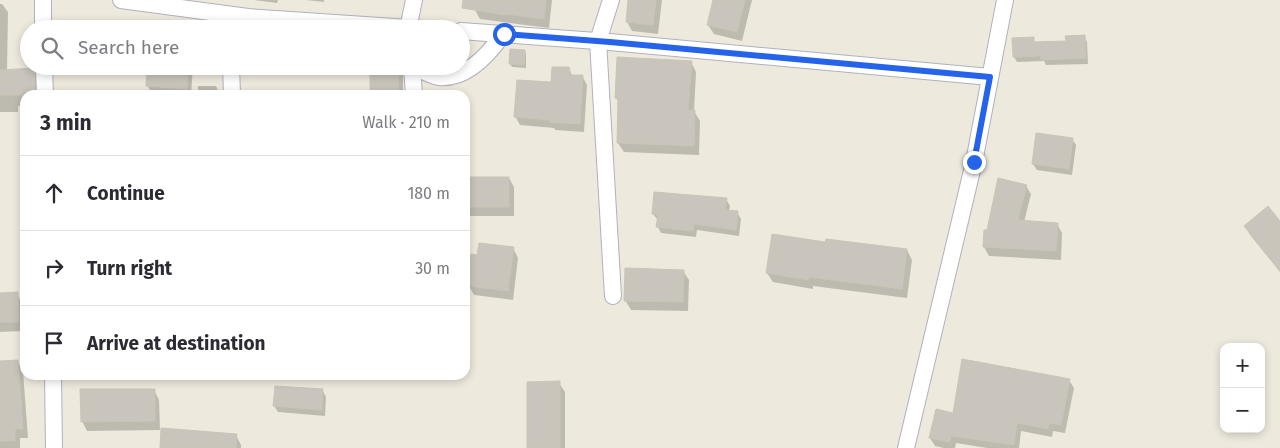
<!DOCTYPE html>
<meta charset="utf-8">
<style>
body{margin:0;font-family:"Fira Sans",sans-serif;background:#f2f2f3;color:#2b2b33}
.controls{position:absolute;right:15px;bottom:15px;display:grid;overflow:hidden;border-radius:10px;box-shadow:0 2px 8px #0003}
.controls button{width:45px;height:45px;display:grid;place-items:center;padding:0;border:0;border-bottom:1px solid #e1e1e2;background:#fff;color:#2b2b33;font:25px sans-serif}
.stop{position:absolute;width:15px;height:15px;margin:-11px;border:4px solid #2563eb;border-radius:50%;background:#fff}
.stop.end{background:#2563eb;border-color:#fff;box-shadow:0 1px 5px #0008}
.list{margin:0;padding:0;list-style:none}
h2{display:flex;justify-content:space-between;align-items:center;height:65px;margin:0;padding:0 20px;font-size:21px}
h2 small{font-size:16px;font-weight:400;color:#7c7c81}
.list li{display:grid;grid-template-columns:32px 1fr auto;gap:15px;align-items:center;box-sizing:border-box;height:75px;padding:0 20px;border-top:1px solid #e1e1e2}
.list b{display:block;font-size:19px;white-space:nowrap}
.list em{font-size:16px;font-style:normal;color:#7c7c81}
.icon{flex:none;width:28px;height:28px;fill:none;stroke:currentColor;stroke-width:2;stroke-linecap:round;stroke-linejoin:round}
.map{position:relative;flex:none;width:1280px;height:448px;overflow:hidden}
.search{position:absolute;background:#fff;box-shadow:0 2px 8px #0003;left:20px;top:20px;width:450px;height:55px;display:flex;align-items:center;gap:12px;box-sizing:border-box;padding:0 18px;border-radius:28px;color:#7c7c81;font-size:19px}
.panel{position:absolute;background:#fff;box-shadow:0 2px 8px #0003;left:20px;top:90px;width:450px;height:290px;border-radius:15px}
.map>svg:first-child{display:block}
.shadow{fill:#0003}
.building{fill:#c9c5bc;stroke:#c9c5b6}
.lines{fill:none;stroke-linecap:round;stroke-linejoin:round}
.street-casing{stroke:#b1b1bf;stroke-width:18}
.street{stroke:#fff;stroke-width:16}
.route{stroke:#2563eb;stroke-width:6}
</style>
<div class="map">
<svg width="1280" height="448" viewBox="0 0 1280 448">
<rect width="100%" height="100%" fill="#ede9dd"/>
<g class="shadow">
<path d="M254,0H278L277,3Z"/>
<path d="M306,0H324V2Z"/>
<path d="M477,0H552L549,28L480,19L475,10Z"/>
<path d="M630,0H662L658,34L632,31L627,22Z"/>
<path d="M714,0H752L742,41L714,34L708,25Z"/>
<path d="M0,4H2L8,12L7,71L33,70L38,78L39,95H25V106H18V112H0Z"/>
<path d="M169,26L216,28L217,29H169Z"/>
<path d="M1084,36L1087,42L1088,64L1046,65L1044,61L1017,62L1014,57L1033,39L1036,43L1067,42Z"/>
<path d="M525,51L526,54V68L512,67L510,64Z"/>
<path d="M691,62L696,72L694,111L700,121L699,155L624,152L618,143L620,104L616,98Z"/>
<path d="M149,66H193L191,95L152,94L147,85Z"/>
<rect x="371" y="66" width="32" height="29"/>
<path d="M568,69L573,76H582L587,85L584,132L555,130L554,128L520,125L515,116Z"/>
<path d="M198,86H216L220,95H198Z"/>
<path d="M1072,139L1076,145L1072,175L1037,170L1033,164Z"/>
<path d="M465,178H509L514,187V216H465Z"/>
<path d="M1026,186L1031,194L1024,222L1057,224L1062,233L1061,260L989,256L984,247Z"/>
<path d="M726,199L730,206L729,211L737,212L741,219L739,236L697,230L696,237L661,233L658,227V220L653,214Z"/>
<path d="M1280,223V272L1251,236L1245,226Z"/>
<path d="M826,244L907,250L912,260L907,298L813,286V289L773,282L767,273Z"/>
<path d="M513,248L518,258L513,300L474,295L469,286Z"/>
<path d="M683,271L689,280L688,311L631,310L625,300Z"/>
<path d="M0,294H17L22,303L23,331L0,332Z"/>
<path d="M18,362L23,371L28,438H20V448H0V363Z"/>
<path d="M1069,380L1074,388L1065,433L1053,431L1052,437L1021,431L1019,448H987L956,443L955,448H944L935,446L930,438L954,414Z"/>
<path d="M559,383L565,392V448H529Z"/>
<path d="M154,390L159,400L160,430L87,431L82,421Z"/>
<path d="M323,391L326,397L325,416L278,412L274,406Z"/>
<path d="M236,435L241,445V448H161Z"/>
</g>
<g class="building">
<path d="M463,0H546L544,19L506,14L505,15L462,8Z"/>
<path d="M628,0H656L653,25L626,22Z"/>
<path d="M713,0H745L737,32L707,25Z"/>
<path d="M1085,35L1086,58L1041,60V56L1013,57L1012,38L1034,37V42L1066,41L1065,36Z"/>
<path d="M510,49L525,50L524,65L509,64Z"/>
<path d="M617,57L692,61L688,110H695L694,146L617,143L618,98H615Z"/>
<path d="M147,66H188L187,89L146,86Z"/>
<path d="M370,66H398L399,95H370Z"/>
<path d="M552,67H569L571,75H583L580,124L549,122L550,120L514,117L517,80L551,82Z"/>
<path d="M34,68L35,95H0V70Z"/>
<path d="M1036,133L1073,138L1069,169L1032,164Z"/>
<rect x="465" y="177" width="44" height="30"/>
<path d="M998,178L1027,185L1018,220L1058,223L1056,251L983,247L984,230H987Z"/>
<path d="M654,192L727,198L725,210L738,211L736,230L694,224L693,231L656,227L658,215L652,214Z"/>
<path d="M1268,206L1280,221V271L1244,226Z"/>
<path d="M772,234L825,242L826,239L907,249L902,289L809,277L808,280L766,273Z"/>
<path d="M479,243L514,247L508,291L467,286L471,254L477,255Z"/>
<path d="M625,268L684,270L683,302L624,301Z"/>
<path d="M18,292V322H0V293Z"/>
<path d="M962,359L1070,379L1061,425L1049,423L1048,429L1017,423L1014,445L951,436L950,442L929,438L936,409L953,413Z"/>
<path d="M18,360L23,429H15V441H0V361Z"/>
<path d="M560,381V448H527V382Z"/>
<path d="M275,386L323,389L322,410L273,406Z"/>
<path d="M80,389H155V421L81,422Z"/>
<path d="M161,428L237,434L236,448H160Z"/>
</g>
<g class="lines">
<g class="street-casing">
<g id="street">
<path d="M43,0V29"/>
<path d="M121,0L248,17L424,29"/>
<path d="M611,0L598,41L613,296"/>
<path d="M408,29L414,0"/>
<path d="M461,31L610,42L990,77"/>
<path d="M44,66L45,95"/>
<path d="M231,66L232,95"/>
<path d="M412,66L414,95"/>
<path d="M413,66C421,70 431,76 439,77C467,80 489,54 503,34"/>
<path d="M53,375L54,448"/>
<path d="M906,448L974,162L1005,0"/>
</g>
</g>
<use href="#street" class="street"/>
</g>
<g class="lines">
<path class="route" d="M504,34L610,42L990,77L974,162"/>
</g>
</svg>
<div class="controls">
<button>+</button>
<button>−</button>
</div>
<div class="stop" style="left:504px;top:34px"></div>
<div class="stop end" style="left:974px;top:162px"></div>
<div class="search"><svg class="icon" aria-label="search" viewBox="0 0 24 24"><circle cx="10" cy="10" r="6"/><path d="M15 15l6 6"/></svg>Search here</div>
<section class="panel">
<h2>3 min<small>Walk · 210 m</small></h2>
<ul class="list">
<li><svg class="icon" aria-label="ahead" viewBox="0 0 24 24"><path d="M12 20V5M6 11l6-6 6 6"/></svg><div><b>Continue</b></div><em>180 m</em></li>
<li><svg class="icon" aria-label="right" viewBox="0 0 24 24"><path d="M7 20v-9h11M14 6l5 5-5 5"/></svg><div><b>Turn right</b></div><em>30 m</em></li>
<li><svg class="icon" aria-label="arrive" viewBox="0 0 24 24"><path d="M6 21V4h12l-3 4 3 4H6"/></svg><div><b>Arrive at destination</b></div></li>
</ul>
</section>
</div>
